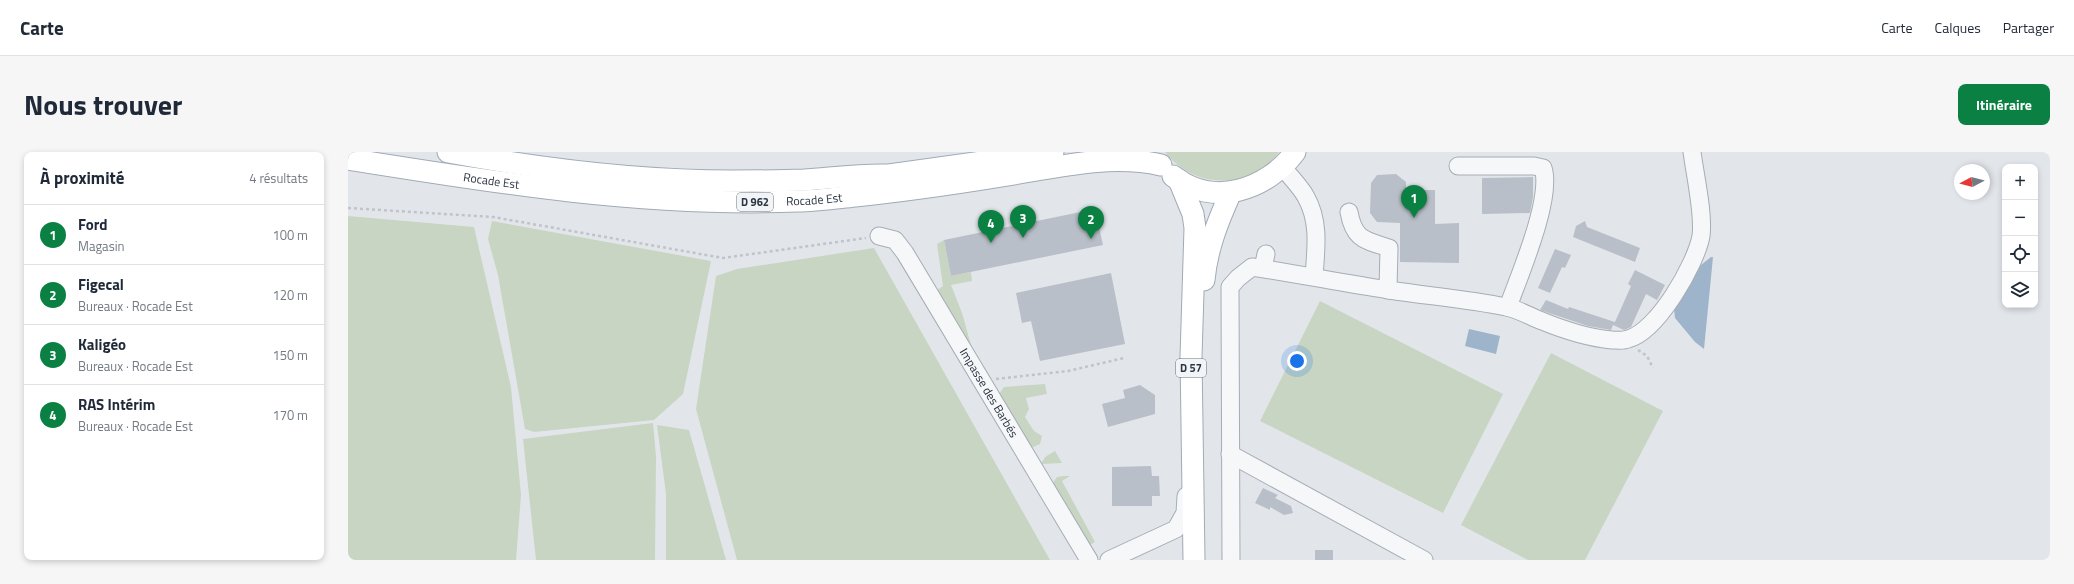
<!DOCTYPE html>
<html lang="fr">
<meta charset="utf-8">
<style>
body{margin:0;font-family:"Titillium Web",sans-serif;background:#f6f6f7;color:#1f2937}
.controls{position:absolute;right:12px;top:12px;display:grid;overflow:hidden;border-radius:8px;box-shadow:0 2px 6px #0003}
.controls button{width:36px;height:36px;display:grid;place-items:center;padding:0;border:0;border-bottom:1px solid #e0e1e3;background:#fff;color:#1f2937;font:20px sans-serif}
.compass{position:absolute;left:1606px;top:12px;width:36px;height:36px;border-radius:50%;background:#fff;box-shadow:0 2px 6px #0003;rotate:263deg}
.you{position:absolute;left:949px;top:209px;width:14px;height:14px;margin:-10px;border:3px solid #fff;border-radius:50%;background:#1a73e8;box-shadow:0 0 0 6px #1a73e833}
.badge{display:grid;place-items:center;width:26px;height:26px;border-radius:50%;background:#0b8043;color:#fff;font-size:13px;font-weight:700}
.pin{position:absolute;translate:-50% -33px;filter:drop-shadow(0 1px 2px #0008)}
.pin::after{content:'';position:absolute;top:21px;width:14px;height:12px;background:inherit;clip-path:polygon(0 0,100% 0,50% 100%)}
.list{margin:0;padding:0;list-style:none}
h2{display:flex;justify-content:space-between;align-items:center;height:52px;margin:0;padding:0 16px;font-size:17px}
h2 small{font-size:13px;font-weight:400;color:#747a83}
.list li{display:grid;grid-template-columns:26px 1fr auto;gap:12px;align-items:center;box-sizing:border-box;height:60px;padding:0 16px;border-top:1px solid #e0e1e3}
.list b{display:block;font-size:15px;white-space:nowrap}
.list p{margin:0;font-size:13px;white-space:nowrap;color:#747a83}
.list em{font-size:13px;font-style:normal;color:#747a83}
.icon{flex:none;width:22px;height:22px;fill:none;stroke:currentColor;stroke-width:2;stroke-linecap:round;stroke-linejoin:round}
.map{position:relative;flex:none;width:1702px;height:408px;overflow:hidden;border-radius:8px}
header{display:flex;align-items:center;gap:24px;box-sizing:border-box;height:56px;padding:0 20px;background:#fff;border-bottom:1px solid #e0e1e3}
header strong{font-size:19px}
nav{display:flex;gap:22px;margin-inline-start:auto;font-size:14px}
.intro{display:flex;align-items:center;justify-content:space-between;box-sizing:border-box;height:96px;padding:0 24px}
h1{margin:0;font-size:28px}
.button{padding:10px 18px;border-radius:8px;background:#0b8043;color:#fff;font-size:14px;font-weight:700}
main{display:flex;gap:24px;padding:0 24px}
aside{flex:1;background:#fff;border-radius:8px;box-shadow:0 2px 6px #0003}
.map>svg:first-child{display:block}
.green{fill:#c8d5c3}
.water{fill:#9db4cb}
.building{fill:#b9bfc8}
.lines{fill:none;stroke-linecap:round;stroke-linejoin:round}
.minor-casing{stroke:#a7adb5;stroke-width:19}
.major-casing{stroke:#a1aab7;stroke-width:23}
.path{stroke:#c0c4ca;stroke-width:2.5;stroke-dasharray:3 3;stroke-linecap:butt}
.minor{stroke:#f5f7f9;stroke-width:17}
.major{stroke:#fff;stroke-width:21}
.labels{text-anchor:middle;stroke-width:3;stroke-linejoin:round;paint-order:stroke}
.shield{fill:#f2f5f8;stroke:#666e79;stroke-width:1}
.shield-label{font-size:11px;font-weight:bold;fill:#2a3443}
.street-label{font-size:12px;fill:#2a3443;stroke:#f2f5f8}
</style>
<header>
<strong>Carte</strong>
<nav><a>Carte</a><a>Calques</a><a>Partager</a></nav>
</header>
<div class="intro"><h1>Nous trouver</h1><a class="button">Itinéraire</a></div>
<main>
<aside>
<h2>À proximité<small>4 résultats</small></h2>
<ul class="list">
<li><span class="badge">1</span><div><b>Ford</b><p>Magasin</p></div><em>100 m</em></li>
<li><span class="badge">2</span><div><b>Figecal</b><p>Bureaux · Rocade Est</p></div><em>120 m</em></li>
<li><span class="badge">3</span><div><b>Kaligéo</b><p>Bureaux · Rocade Est</p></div><em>150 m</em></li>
<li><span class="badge">4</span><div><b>RAS Intérim</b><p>Bureaux · Rocade Est</p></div><em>170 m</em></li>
</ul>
</aside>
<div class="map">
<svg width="1702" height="408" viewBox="0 0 1702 408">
<rect width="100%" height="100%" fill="#e2e6eb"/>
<g class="green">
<path d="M817,0H931C902,38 846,38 817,0Z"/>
<path d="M0,64L126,75L163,235L173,343L168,408H0Z"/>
<path d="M144,69L363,109L335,242L306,268L186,280L177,277L150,123L140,87Z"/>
<path d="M596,88L603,124L623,120L624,129L603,133L614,161L623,193L622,195L588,139L595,134L589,92Z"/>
<path d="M526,96L702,408H389L348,257L368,124L389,117Z"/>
<path d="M972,149L1155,242L1095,361L912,269Z"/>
<path d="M1203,201L1315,259L1237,408H1180L1113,373Z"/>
<path d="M697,232L699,242L678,246L681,257L677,265L686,279L694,284L692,292L683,296L651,242L656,235Z"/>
<path d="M305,271L308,305L307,408H188L175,287Z"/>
<path d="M309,273L341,278L378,408H318V342Z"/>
<path d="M707,299L714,311L693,312L697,305Z"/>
<path d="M716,324H722L714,329L747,390L740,394L704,332L709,325Z"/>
</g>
<g class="water">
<path d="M1363,105H1365L1356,197L1347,190L1327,166L1326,157L1353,113Z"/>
<path d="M1121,177L1152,184L1148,202L1117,194Z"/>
</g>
<g class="building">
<path d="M1048,22L1058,30V38H1087V72L1111,71V111L1052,110V71L1029,70L1022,61L1023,31L1029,23Z"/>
<path d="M1185,25V45L1182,61L1134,62V26Z"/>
<path d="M747,57L755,93L603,124L596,88Z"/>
<path d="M1237,69L1239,75L1292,96L1287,110L1225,85L1228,74Z"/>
<path d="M1207,97L1223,103L1217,116L1214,115L1202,141L1190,136Z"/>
<path d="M1287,118L1317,133L1309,148L1298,142L1283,175L1276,178L1265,173L1263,178L1240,174L1192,158L1198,148L1220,157L1221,155L1267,170L1283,134L1280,132Z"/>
<path d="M763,121L777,192L692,209L683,169L674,171L668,141Z"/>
<path d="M792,233L807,243V262L760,275L754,252L777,246L775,238Z"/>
<path d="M803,314L804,324H811L812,344H804V354H764V315Z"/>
<path d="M915,336L930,343L927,346L943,354L945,361L936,363L922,355V358L907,351Z"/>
<rect x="967" y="398" width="18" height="10"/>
</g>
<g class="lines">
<g class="minor-casing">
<g id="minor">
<path d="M1110,14H1186L1195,16C1205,46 1171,124 1160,155"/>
<path d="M935,15C942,25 952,34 958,45C972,70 968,97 966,124"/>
<path d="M1001,60C1006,88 1017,88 1041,96L1040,138"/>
<path id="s1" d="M531,84L547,88L557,101L741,408"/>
<path d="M915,116L918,102"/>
<path d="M882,302L1076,408"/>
<path d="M761,408L828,377L837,361L838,344"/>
<path d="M883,408L882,135L890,126L904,115C950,122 995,131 1041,138C1080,144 1119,147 1158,155C1170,157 1183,165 1194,169C1216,178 1241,186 1264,188C1269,188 1275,189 1280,187C1309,180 1348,112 1353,84C1356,62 1347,23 1344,0"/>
</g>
</g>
<g class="major-casing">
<g id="major">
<path d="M100,0C193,17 289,29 384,29C408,29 432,29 456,28C485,26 513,22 541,23L705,0"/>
<path id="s2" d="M0,7C149,31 299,55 450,49C469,49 488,46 507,44C557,39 605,32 654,24C705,16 762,1 813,13"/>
<path d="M825,24C865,56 919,38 947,0"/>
<path d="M831,28L845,62L847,76L843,205L846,408"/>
<path d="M856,128C859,96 870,69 883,40"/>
</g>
</g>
<g class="path">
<path d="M0,56L145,65L375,106L518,86"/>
<path d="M1290,198L1299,204L1305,216"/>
<path d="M648,227L720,219L776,206"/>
</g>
<use href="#minor" class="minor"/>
<use href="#major" class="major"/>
</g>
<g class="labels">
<g class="shield">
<rect x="389" y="41" width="36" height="18" rx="3"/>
<rect x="828" y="207" width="30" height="18" rx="3"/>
</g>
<g class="shield-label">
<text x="407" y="54">D 962</text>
<text x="843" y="220">D 57</text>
</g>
<g class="street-label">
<text dy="4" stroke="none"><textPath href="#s2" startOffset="145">Rocade Est</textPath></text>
<text dy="4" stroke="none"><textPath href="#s2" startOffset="469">Rocade Est</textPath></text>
<text dy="4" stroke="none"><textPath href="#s1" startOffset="196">Impasse des Barbés</textPath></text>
</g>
</g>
</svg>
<div class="controls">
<button>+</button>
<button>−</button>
<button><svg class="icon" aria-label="locate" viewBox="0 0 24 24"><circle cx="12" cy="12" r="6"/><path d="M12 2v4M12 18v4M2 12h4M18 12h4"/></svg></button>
<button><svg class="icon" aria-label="layers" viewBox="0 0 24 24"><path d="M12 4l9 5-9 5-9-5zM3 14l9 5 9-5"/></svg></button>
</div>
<svg class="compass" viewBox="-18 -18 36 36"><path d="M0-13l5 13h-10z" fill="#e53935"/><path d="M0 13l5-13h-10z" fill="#747a83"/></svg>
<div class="you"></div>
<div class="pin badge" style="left:1066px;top:66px">1</div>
<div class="pin badge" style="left:743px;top:87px">2</div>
<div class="pin badge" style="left:675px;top:86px">3</div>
<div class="pin badge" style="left:643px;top:91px">4</div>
</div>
</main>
